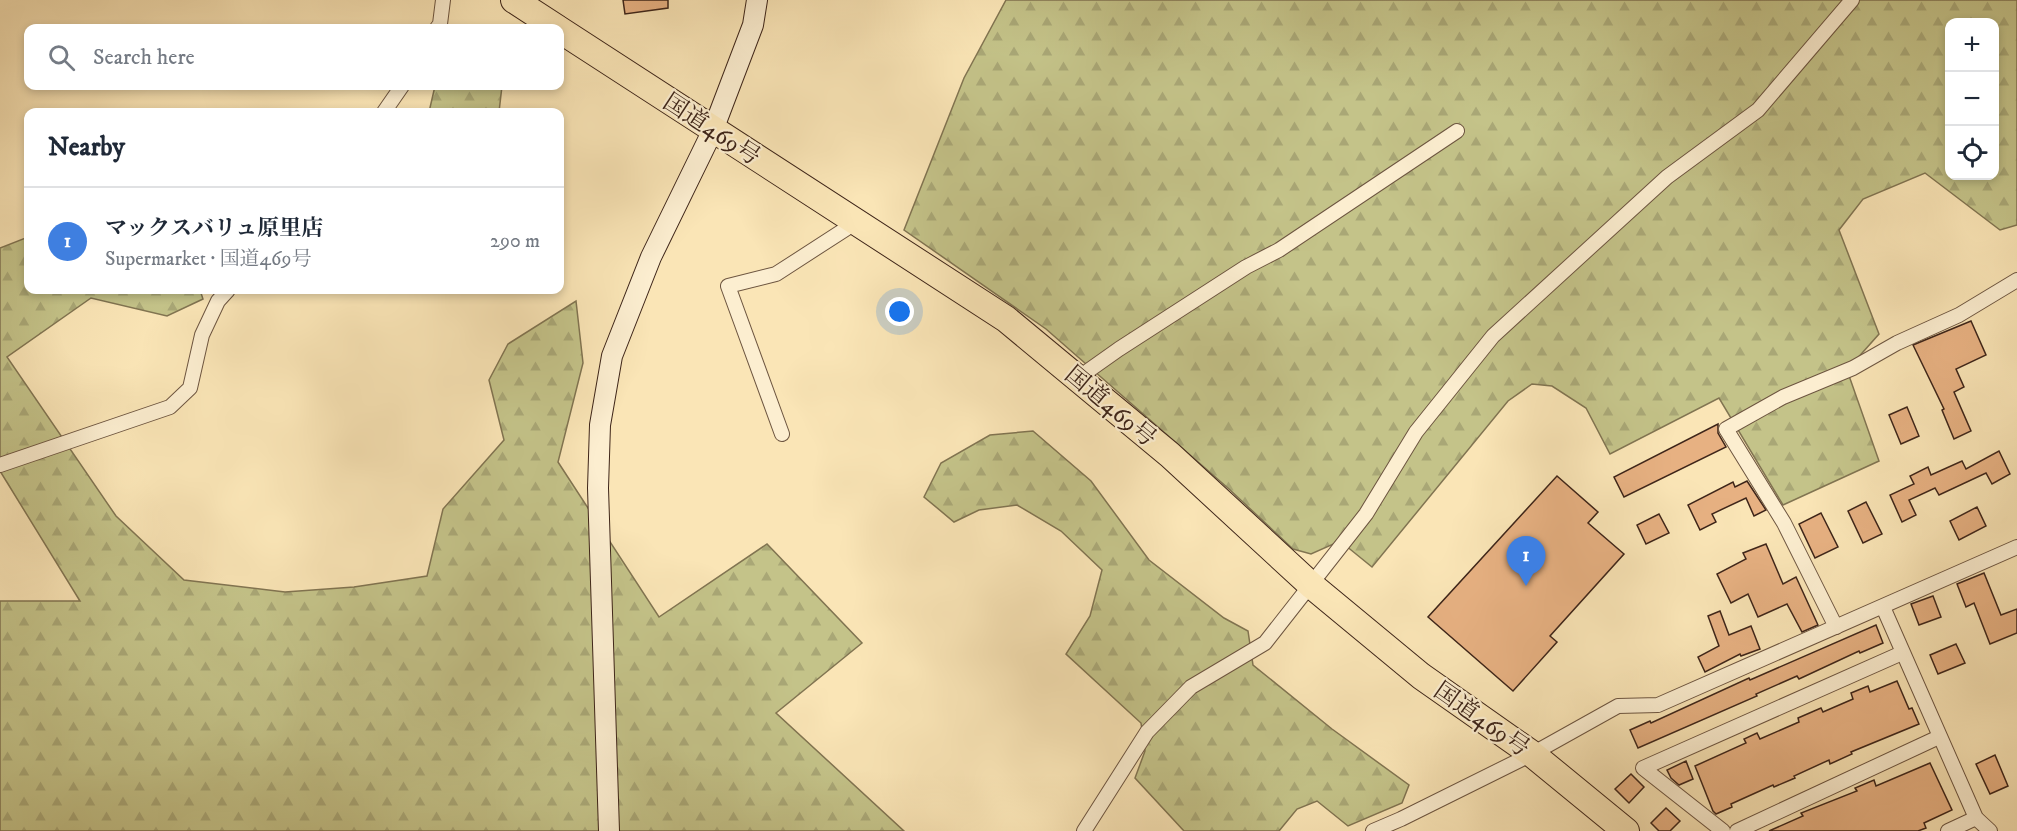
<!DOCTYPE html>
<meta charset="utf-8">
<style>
body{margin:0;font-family:"IM FELL DW Pica","Noto Serif JP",serif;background:#f6f6f7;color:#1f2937}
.controls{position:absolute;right:18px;top:18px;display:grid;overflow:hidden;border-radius:12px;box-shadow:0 3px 9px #0003}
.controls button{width:54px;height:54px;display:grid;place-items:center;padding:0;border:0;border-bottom:2px solid #e0e1e3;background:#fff;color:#1f2937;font:30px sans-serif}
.you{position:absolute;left:900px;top:312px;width:21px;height:21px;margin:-15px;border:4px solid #fff;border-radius:50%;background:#1a73e8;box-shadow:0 0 0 9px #1a73e833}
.badge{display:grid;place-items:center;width:39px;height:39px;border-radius:50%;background:#0f766e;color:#fff;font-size:20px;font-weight:700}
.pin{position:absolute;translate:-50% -50px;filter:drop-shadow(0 2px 3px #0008)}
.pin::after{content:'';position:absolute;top:32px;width:21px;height:18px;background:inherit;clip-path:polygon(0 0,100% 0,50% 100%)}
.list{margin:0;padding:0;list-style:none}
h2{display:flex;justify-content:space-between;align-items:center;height:78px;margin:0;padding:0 24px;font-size:26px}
h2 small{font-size:20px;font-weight:400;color:#747a83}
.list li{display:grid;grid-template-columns:39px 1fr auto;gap:18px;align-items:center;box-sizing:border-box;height:108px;padding:0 24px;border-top:2px solid #e0e1e3}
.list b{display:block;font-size:22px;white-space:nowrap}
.list p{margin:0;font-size:20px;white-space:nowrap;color:#747a83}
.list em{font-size:20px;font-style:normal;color:#747a83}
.icon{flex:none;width:33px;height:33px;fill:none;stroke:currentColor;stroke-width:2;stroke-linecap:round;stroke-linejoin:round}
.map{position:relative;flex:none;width:2017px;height:831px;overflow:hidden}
.search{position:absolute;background:#fff;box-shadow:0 3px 9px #0003;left:24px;top:24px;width:540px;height:66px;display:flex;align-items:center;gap:15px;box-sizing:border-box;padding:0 21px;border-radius:12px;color:#747a83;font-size:22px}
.panel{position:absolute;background:#fff;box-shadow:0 3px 9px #0003;left:24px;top:108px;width:540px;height:186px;border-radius:12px}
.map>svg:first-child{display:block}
.forest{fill:url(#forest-firs);stroke:#817451;stroke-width:1.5;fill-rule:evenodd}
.building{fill:#e7b182;stroke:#3e2519;stroke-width:1.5}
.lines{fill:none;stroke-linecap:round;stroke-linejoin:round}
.street-casing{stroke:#6d5540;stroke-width:16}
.secondary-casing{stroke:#3e2519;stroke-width:22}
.highway-casing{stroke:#3e2519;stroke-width:28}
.street{stroke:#fceed0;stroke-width:14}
.secondary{stroke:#fceed0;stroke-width:20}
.highway{stroke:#fae5b6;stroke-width:26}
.labels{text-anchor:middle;stroke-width:4.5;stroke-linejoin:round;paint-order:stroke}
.street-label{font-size:24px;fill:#3e2519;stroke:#fceed0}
</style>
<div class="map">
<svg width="2017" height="831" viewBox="0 0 2017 831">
<defs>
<pattern id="forest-firs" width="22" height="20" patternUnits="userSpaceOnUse" patternTransform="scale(1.5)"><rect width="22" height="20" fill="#c4c389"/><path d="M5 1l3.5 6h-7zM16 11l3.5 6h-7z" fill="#a9a776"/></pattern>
</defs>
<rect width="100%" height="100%" fill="#fae5b6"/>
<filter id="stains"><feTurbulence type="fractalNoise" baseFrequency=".00333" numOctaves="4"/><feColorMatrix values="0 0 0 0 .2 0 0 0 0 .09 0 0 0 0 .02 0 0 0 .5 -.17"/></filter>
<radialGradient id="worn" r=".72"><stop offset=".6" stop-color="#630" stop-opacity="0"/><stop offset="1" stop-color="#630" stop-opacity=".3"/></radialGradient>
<g class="forest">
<path d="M1006,0H2017V225L2000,230L1925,173L1863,199L1839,230L1879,334L1847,370L1879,461L1783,505L1719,398L1610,454L1586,408L1552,386L1532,384L1508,401L1372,567L1340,541L1311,554L1293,549L1229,489L1046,329L904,230L964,78ZM1950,22H1994V176H1950Z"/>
<path d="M435,86H502L499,112H429Z"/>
<path d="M28,237V290H200L203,299L167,316L91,298L7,357L116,516L184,580L285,592L354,587L427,576L443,509L504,440L489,380L508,344L576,301L583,363L558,462L659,617L767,544L862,643L776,713L904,831H0V601H80L0,471V248Z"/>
<path d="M1033,431L1091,481L1149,560L1224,618L1248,631L1253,665L1332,729L1409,785L1402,803L1348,826L1317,801L1297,809L1279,831H1184L1135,778L1145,751L1141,723L1066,654L1090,616L1102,570L1061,531L1017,505L979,510L954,522L924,497L941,463L990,435Z"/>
</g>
<g class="building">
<path d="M623,0H668V8L625,14Z"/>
<path d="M1971,321L1986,355L1956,369L1964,387L1954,392L1971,431L1954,439L1942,410L1944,409L1913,345Z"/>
<path d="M1907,407L1919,436L1901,444L1889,415Z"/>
<path d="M1718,424V433L1726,447L1624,497L1614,477Z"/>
<path d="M1999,451L2010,474L1992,484L1986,473L1939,495L1935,488L1909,500L1916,515L1902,522L1890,495L1914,484L1910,476L1928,467L1931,475L1962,461L1966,469Z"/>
<path d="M1557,476L1598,512L1588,523L1624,554L1550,636L1557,642L1513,691L1428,617Z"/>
<path d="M1747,481L1766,510L1754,516L1746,498L1712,514L1716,522L1700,530L1688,505L1733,482L1735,487Z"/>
<path d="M1866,502L1882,534L1863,543L1848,511Z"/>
<path d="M1977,507L1986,526L1959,540L1950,521Z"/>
<path d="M1821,513L1838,547L1815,558L1799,524Z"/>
<path d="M1659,514L1669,533L1646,544L1637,525Z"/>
<path d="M1766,544L1783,584L1796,577L1818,625L1802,632L1787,604L1758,617L1748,594L1731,603L1717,574L1746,559L1743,553Z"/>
<path d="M1984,573L2001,615L2017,609V633L1990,644L1974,603L1966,607L1957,584Z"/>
<path d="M1933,596L1941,617L1919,625L1911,604Z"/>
<path d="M1720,611L1729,635L1751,626L1760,649L1741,656L1740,654L1705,672L1698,657L1719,646L1708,616Z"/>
<path d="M1876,625L1883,643L1860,653L1859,651L1799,679L1797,676L1756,694L1757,696L1638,748L1630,730L1650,721L1651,723L1749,678L1750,680Z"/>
<path d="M1956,644L1965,663L1938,674L1930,655Z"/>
<path d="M1897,681L1909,709L1912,708L1919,724L1851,752L1852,754L1830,764L1829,760L1794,776L1795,778L1774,787L1773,785L1731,804L1732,807L1716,814L1713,811L1695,766L1746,743L1744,739L1757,733L1760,739L1799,722L1798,718L1821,708L1823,712L1853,699L1851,693L1868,686L1870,692Z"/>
<path d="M1995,755L2008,786L1990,794L1976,764Z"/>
<path d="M1686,761L1693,779L1679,785L1671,778L1667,770Z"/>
<path d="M1930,763L1952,810L1924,823L1926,828L1918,831H1769L1803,816L1801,813L1857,791L1855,788L1874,780L1876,786Z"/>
<path d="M1631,774L1644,787L1629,803L1615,789Z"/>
<path d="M1666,808L1680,821L1670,831H1659L1651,823Z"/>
</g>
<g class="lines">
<g class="street-casing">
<g id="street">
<path d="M437,28L440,24L443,0"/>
<path d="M384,112L402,86"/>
<path d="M1078,378L1119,349L1246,267L1279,250L1457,131"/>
<path d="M782,434L728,286L776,274L858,221"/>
<path d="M0,465L170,407L190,388L202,335L218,301L228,290"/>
<path d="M1883,607L1976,818L1990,831"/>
<path d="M1836,627L1784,523L1726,429L1783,397L1853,368L1897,343L1959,315L2017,280"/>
<path d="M1084,831L1147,732L1191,687L1265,643L1366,514L1416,432L1493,336L1667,177L1758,110L1852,0"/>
<path d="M1373,831L1401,819L1532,754L1618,706L1658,705L2017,547"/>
<path d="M1723,831L1643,768L1902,653"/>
<path d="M1737,831L1939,737"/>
<path d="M1948,831L1976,818"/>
</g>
</g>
<g class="secondary-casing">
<path id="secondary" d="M609,831L598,488L600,425L612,356L651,257L713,130L753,25L757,0"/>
</g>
<g class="highway-casing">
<g id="highway">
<path d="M514,0L557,28"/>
<path d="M560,30L1006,319L1170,455L1311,585L1421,676L1532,754L1626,831"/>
</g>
</g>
<use href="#street" class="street"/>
<use href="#secondary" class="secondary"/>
<use href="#highway" class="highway"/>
</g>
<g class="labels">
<g class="street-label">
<text transform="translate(712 129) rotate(33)" y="8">国道469号</text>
<text transform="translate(1111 406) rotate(40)" y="8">国道469号</text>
<text transform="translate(1482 719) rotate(35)" y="8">国道469号</text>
</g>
</g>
<rect width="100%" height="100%" filter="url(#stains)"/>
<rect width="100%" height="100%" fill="url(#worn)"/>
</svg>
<div class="controls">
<button>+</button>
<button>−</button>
<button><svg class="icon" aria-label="locate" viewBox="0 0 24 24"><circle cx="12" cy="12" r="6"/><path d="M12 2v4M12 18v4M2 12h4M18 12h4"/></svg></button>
</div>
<div class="you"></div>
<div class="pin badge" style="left:1526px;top:586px;background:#3f7fe0">1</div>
<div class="search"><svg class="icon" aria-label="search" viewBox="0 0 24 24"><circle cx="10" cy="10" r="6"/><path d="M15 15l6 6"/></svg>Search here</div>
<section class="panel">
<h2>Nearby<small></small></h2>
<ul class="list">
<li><span class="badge" style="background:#3f7fe0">1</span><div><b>マックスバリュ原里店</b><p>Supermarket · 国道469号</p></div><em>290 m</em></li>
</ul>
</section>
</div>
